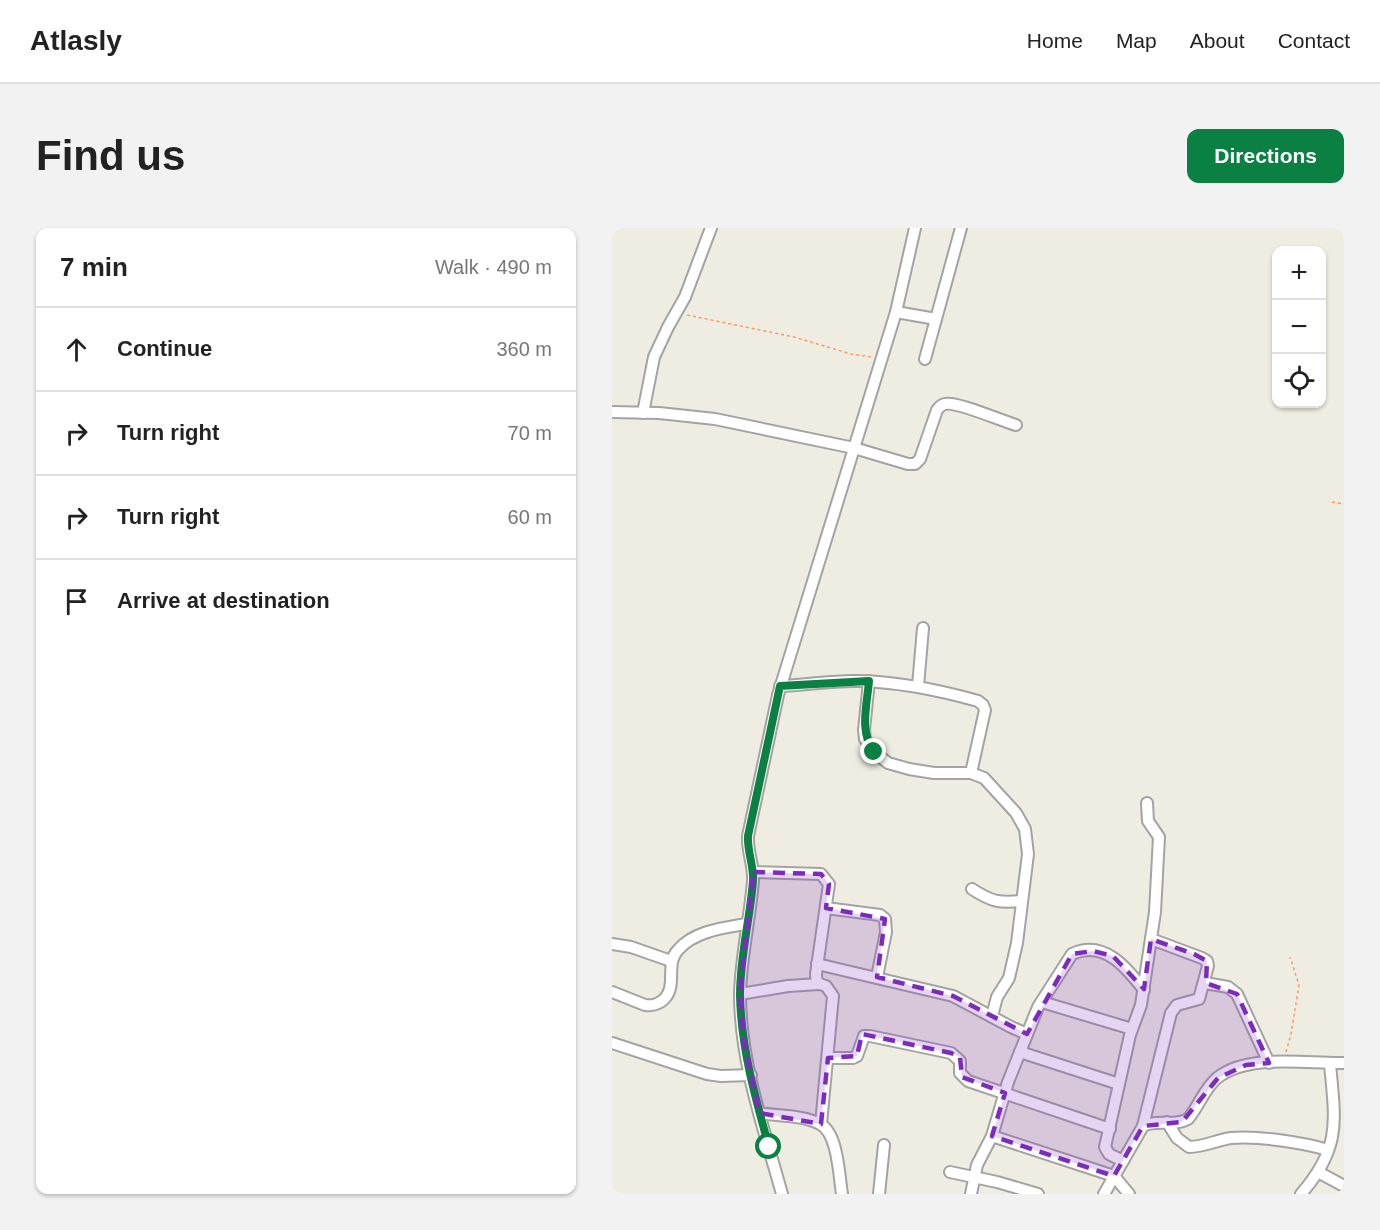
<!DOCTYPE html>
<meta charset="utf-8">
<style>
body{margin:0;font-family:Arial,sans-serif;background:#f2f2f2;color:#222}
.controls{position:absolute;right:18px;top:18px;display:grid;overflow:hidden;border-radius:12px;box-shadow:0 2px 4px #0004}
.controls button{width:54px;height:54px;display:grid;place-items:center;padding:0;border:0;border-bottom:2px solid #e0e0e0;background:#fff;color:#222;font:30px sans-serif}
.stop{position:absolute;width:18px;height:18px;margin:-14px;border:4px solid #0b8043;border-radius:50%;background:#fff}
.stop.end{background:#0b8043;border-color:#fff;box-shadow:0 2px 6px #0008}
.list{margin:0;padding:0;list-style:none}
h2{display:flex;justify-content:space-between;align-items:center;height:78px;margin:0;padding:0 24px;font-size:26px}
h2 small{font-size:20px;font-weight:400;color:#767676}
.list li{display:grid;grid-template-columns:39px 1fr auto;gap:18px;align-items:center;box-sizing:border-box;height:84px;padding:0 24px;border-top:2px solid #e0e0e0}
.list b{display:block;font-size:22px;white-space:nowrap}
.list em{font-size:20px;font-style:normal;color:#767676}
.icon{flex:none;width:33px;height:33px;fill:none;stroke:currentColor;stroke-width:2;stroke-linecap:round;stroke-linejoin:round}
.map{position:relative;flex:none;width:732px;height:966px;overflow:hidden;border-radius:12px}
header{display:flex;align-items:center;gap:36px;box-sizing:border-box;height:84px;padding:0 30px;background:#fff;border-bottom:2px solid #e0e0e0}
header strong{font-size:28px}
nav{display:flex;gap:33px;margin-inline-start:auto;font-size:21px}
.intro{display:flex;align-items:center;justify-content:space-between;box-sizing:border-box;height:144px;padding:0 36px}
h1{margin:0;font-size:42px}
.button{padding:15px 27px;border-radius:12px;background:#0b8043;color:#fff;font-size:21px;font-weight:700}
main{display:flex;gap:36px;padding:0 36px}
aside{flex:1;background:#fff;border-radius:12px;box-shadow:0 2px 4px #0004}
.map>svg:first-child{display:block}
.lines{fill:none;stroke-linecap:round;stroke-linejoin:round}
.minor-casing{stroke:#a3a3a3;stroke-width:14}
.path{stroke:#ff9661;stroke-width:1.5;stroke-dasharray:3 3;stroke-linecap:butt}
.minor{stroke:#fff;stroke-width:10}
.route{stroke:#0b8043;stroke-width:8}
.marked{fill:#7b2cbf;fill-opacity:0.2;stroke:#7b2cbf;stroke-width:4.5;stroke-dasharray:12 8;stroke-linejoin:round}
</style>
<header>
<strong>Atlasly</strong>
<nav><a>Home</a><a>Map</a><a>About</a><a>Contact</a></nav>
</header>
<div class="intro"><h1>Find us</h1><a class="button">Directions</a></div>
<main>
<aside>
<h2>7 min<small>Walk · 490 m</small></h2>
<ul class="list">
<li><svg class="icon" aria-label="ahead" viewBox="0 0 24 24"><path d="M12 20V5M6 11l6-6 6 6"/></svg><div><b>Continue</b></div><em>360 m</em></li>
<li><svg class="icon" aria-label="right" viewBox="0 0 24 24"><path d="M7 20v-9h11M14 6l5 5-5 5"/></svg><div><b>Turn right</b></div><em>70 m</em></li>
<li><svg class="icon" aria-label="right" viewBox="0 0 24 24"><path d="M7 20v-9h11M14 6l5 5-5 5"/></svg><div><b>Turn right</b></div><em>60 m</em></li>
<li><svg class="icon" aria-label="arrive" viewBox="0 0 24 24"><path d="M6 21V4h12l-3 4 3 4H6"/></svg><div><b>Arrive at destination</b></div></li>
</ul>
</aside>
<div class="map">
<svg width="732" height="966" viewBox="0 0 732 966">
<rect width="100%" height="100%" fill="#efede1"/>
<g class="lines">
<g class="minor-casing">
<g id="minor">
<path d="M284,84L324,91"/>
<path d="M313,131L349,0"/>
<path d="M0,184L47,185L103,191L242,220L296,236H303L308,231L325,182C328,179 328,177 333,176C344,173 390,193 404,197"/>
<path d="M31,185L42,129L56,99L73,69L99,0"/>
<path d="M257,453L252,502L253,511L262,524L276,535L297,541L322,545H359L372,550L404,585L413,601L416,626L405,715L397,750L385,769L380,788"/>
<path d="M168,458C195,457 221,452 247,453C288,454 327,462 366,473L371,477L373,482L359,545"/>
<path d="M306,458L311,400"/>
<path d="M141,644L209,646L217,656L204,746C204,754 206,756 214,758L221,768L209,896"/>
<path d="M360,661C380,674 387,675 410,673"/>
<path d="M214,680L268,687L273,691L274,704L265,749"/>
<path d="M0,716L19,719L59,733"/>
<path d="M205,736L341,768L399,799L415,806"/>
<path d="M593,755L616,759L625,766L657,835"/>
<path d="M0,764L33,777C40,778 44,777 50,773C67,760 52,736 66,722C82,703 111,700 134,696"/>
<path d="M128,766L176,758L207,756"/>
<path d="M430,774L520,801"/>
<path d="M0,815L95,846L109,848L139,847"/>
<path d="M408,824L507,856"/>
<path d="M216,830H241L245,828L252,808H258L339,825L348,833V845L356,853L498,901"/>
<path d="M147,885C166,888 191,887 208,896C226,905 227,948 230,966"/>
<path d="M555,894L565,910L577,919C592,919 605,912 619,910C647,908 689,914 716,922"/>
<path d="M531,898L559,785L565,777L587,771L596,738L595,733L590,730L539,711"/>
<path d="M380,908L502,948L517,966"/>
<path d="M511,933L497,926L493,919L518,807L529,777L543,684L547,609L536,593L535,575"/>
<path d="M338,944L385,954L426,966"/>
<path d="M706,944L732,958"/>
<path d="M170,966C152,901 128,834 128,766C129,728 138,690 141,653C142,638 135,623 136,608L166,467L284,84L303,0"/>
<path d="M267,966L272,917"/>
<path d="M359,966L365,937L380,908L396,854L426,779L460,726C492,711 515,740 532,762"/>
<path d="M492,966L531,898C545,891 562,899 576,891C587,878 592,861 605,850C636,825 695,836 732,835"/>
<path d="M689,966C730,919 723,892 718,836"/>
</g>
</g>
<g class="path">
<path d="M75,87L182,109L239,126L260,129"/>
<path d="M720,274L732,276"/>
<path d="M674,824L679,806L687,757L678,729"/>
</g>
<use href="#minor" class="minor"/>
</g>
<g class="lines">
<path class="route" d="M157,919C143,869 129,819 128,767C128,728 138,691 141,653C142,638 135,623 136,608L168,458L257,453C255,477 247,504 262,524"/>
</g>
<path class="marked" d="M141,644L209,646L217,656L214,680L273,691L265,749L341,768L415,806L460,726L481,723L501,728L532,761L539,711L582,726L595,733L594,755L625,766L657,835L634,837L606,850L570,894L531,898L502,948L380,908L393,865L350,849L348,829L339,825L250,806L245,828L216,830L209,896L147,885L132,816L128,766Z"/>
</svg>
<div class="controls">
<button>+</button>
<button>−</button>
<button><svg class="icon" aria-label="locate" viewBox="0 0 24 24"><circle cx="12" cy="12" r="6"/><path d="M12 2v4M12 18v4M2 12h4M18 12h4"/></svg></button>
</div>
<div class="stop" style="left:157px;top:919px"></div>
<div class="stop end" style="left:262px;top:524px"></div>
</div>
</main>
